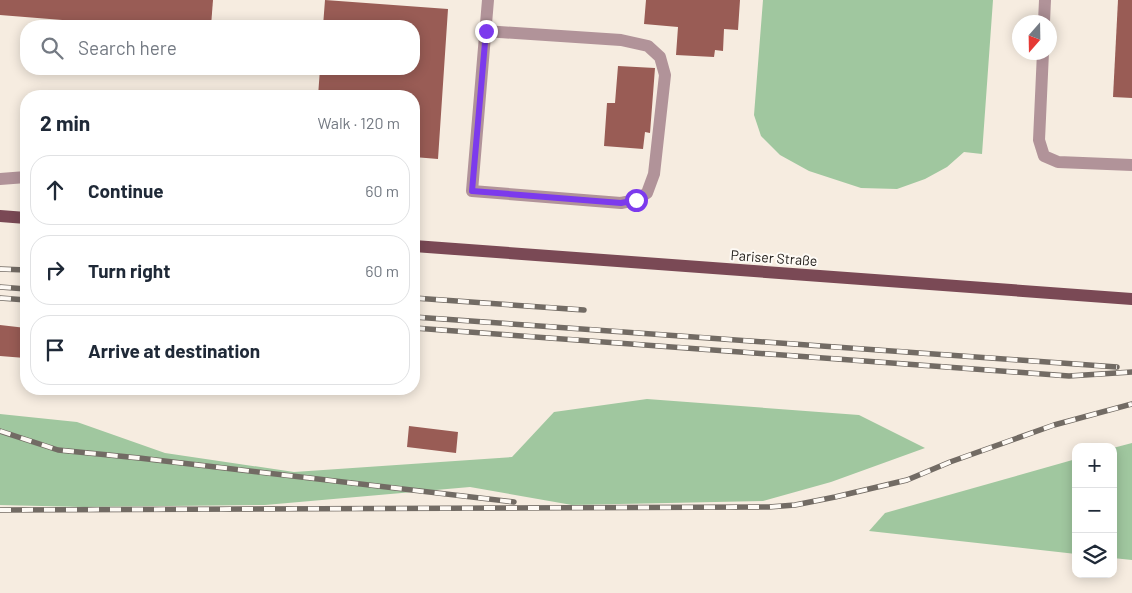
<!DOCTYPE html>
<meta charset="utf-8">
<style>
body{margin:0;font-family:Barlow,sans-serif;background:#f6f6f7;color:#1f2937}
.controls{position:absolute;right:15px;bottom:15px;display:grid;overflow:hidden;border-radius:10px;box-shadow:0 2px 12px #0003}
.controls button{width:45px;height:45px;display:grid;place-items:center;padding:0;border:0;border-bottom:1px solid #e0e1e3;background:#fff;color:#1f2937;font:25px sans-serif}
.compass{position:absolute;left:1012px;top:15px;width:45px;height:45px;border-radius:50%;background:#fff;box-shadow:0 2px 12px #0003;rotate:200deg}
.stop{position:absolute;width:15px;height:15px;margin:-11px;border:4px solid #7c3aed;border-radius:50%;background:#fff}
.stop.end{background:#7c3aed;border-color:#fff;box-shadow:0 1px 5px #0008}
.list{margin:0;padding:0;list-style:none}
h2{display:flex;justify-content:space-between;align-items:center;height:65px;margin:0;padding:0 20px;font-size:21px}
h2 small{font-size:16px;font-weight:400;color:#747a83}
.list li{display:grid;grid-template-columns:32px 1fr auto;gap:15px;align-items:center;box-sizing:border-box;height:70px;margin:0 10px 10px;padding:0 10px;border:1px solid #e0e1e3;border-radius:20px}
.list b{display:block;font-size:19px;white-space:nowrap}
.list em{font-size:16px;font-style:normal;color:#747a83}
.icon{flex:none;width:28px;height:28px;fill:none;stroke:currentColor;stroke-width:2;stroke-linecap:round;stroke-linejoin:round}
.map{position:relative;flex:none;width:1132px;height:593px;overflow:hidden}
.search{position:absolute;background:#fff;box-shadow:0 2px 12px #0003;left:20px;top:20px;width:400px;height:55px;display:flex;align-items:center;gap:12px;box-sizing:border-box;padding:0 18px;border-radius:20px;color:#747a83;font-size:19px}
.panel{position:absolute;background:#fff;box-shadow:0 2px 12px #0003;left:20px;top:90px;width:400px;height:305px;border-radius:20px}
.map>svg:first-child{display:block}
.green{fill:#a0c79f}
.building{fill:#995c55}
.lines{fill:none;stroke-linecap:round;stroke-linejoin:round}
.minor{stroke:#b19399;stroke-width:12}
.major{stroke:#7a4955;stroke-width:12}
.rail-casing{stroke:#726b64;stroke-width:5.5}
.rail{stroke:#fefaf5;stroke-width:4;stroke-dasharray:11;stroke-linecap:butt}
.route{stroke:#7c3aed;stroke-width:6}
.labels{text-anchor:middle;stroke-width:4;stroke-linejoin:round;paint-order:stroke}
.street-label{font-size:14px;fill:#201c18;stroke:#fefaf5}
</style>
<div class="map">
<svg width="1132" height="593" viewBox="0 0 1132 593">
<rect width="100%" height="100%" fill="#f6ece0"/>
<g class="green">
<path d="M763,0H993L982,154L964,152L947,167L925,179L897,189L861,188L809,171L780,155L761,136L754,115Z"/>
<path d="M647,399L859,415L925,448L831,482L763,501L572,505L470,487L265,505L83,507L0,505V414L77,422L165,453L294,472L512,457L554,412Z"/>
<path d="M1132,443V560L1113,558V448Z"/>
<path d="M1076,459V554L869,531L885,513Z"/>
</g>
<g class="building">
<path d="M0,0H213L211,26H137L0,15Z"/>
<path d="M325,0L448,9L438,159L414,157V96H318L320,69H414V26H323Z"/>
<path d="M646,0H740L738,30L724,29L723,51L715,50L714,57L676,55L678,27L644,24Z"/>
<path d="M1118,0H1132V98L1113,97Z"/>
<path d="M618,66L655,68L650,133L645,132L643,149L604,146L607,103H615Z"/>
<path d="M0,325L26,328L25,358L0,356Z"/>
<path d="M409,426L458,432L456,453L407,447Z"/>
</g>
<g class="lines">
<g class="minor">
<path d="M1044,22L1045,0"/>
<path d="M485,31L621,40L648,46L660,57L665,75L654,174L647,193L636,200L621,203L472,191L488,0"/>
<path d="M1043,52L1039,140L1044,156L1058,162L1132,165"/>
<path d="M0,179L26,177"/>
</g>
<g class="major">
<path d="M0,216L26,218"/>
<path d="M414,246L1132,299"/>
</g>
<g class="rail-casing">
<g id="rail">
<path d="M0,269L26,270"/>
<path d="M0,287L26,289"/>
<path d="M0,298L26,300"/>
<path d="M414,298L584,310"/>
<path d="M414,317L1117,367"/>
<path d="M414,328L1069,376L1132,372"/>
<path d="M0,431L58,450L139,458L514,502"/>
<path d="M0,510L769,507L795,505L835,497L907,480L950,462L1054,425L1132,404"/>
</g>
</g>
<use href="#rail" class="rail"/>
</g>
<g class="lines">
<path class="route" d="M486,31L472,191L621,203L636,200"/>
</g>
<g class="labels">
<g class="street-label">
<text transform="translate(774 258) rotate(4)" y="5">Pariser Straße</text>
</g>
</g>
</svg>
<div class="controls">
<button>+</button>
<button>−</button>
<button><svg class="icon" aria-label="layers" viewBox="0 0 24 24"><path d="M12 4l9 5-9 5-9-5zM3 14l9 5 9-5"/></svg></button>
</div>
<svg class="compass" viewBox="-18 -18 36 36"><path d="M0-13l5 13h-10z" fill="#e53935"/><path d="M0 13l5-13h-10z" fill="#747a83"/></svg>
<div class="stop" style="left:636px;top:200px"></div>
<div class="stop end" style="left:486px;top:31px"></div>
<div class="search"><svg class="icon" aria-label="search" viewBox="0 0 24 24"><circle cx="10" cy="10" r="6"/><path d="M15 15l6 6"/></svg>Search here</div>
<section class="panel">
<h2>2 min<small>Walk · 120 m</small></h2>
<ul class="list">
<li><svg class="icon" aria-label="ahead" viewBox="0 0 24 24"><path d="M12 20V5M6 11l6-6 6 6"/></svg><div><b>Continue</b></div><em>60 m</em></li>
<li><svg class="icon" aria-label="right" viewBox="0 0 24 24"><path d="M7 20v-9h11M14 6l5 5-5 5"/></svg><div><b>Turn right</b></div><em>60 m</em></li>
<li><svg class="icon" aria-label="arrive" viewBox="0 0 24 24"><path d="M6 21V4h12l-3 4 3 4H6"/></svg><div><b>Arrive at destination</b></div></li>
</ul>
</section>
</div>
